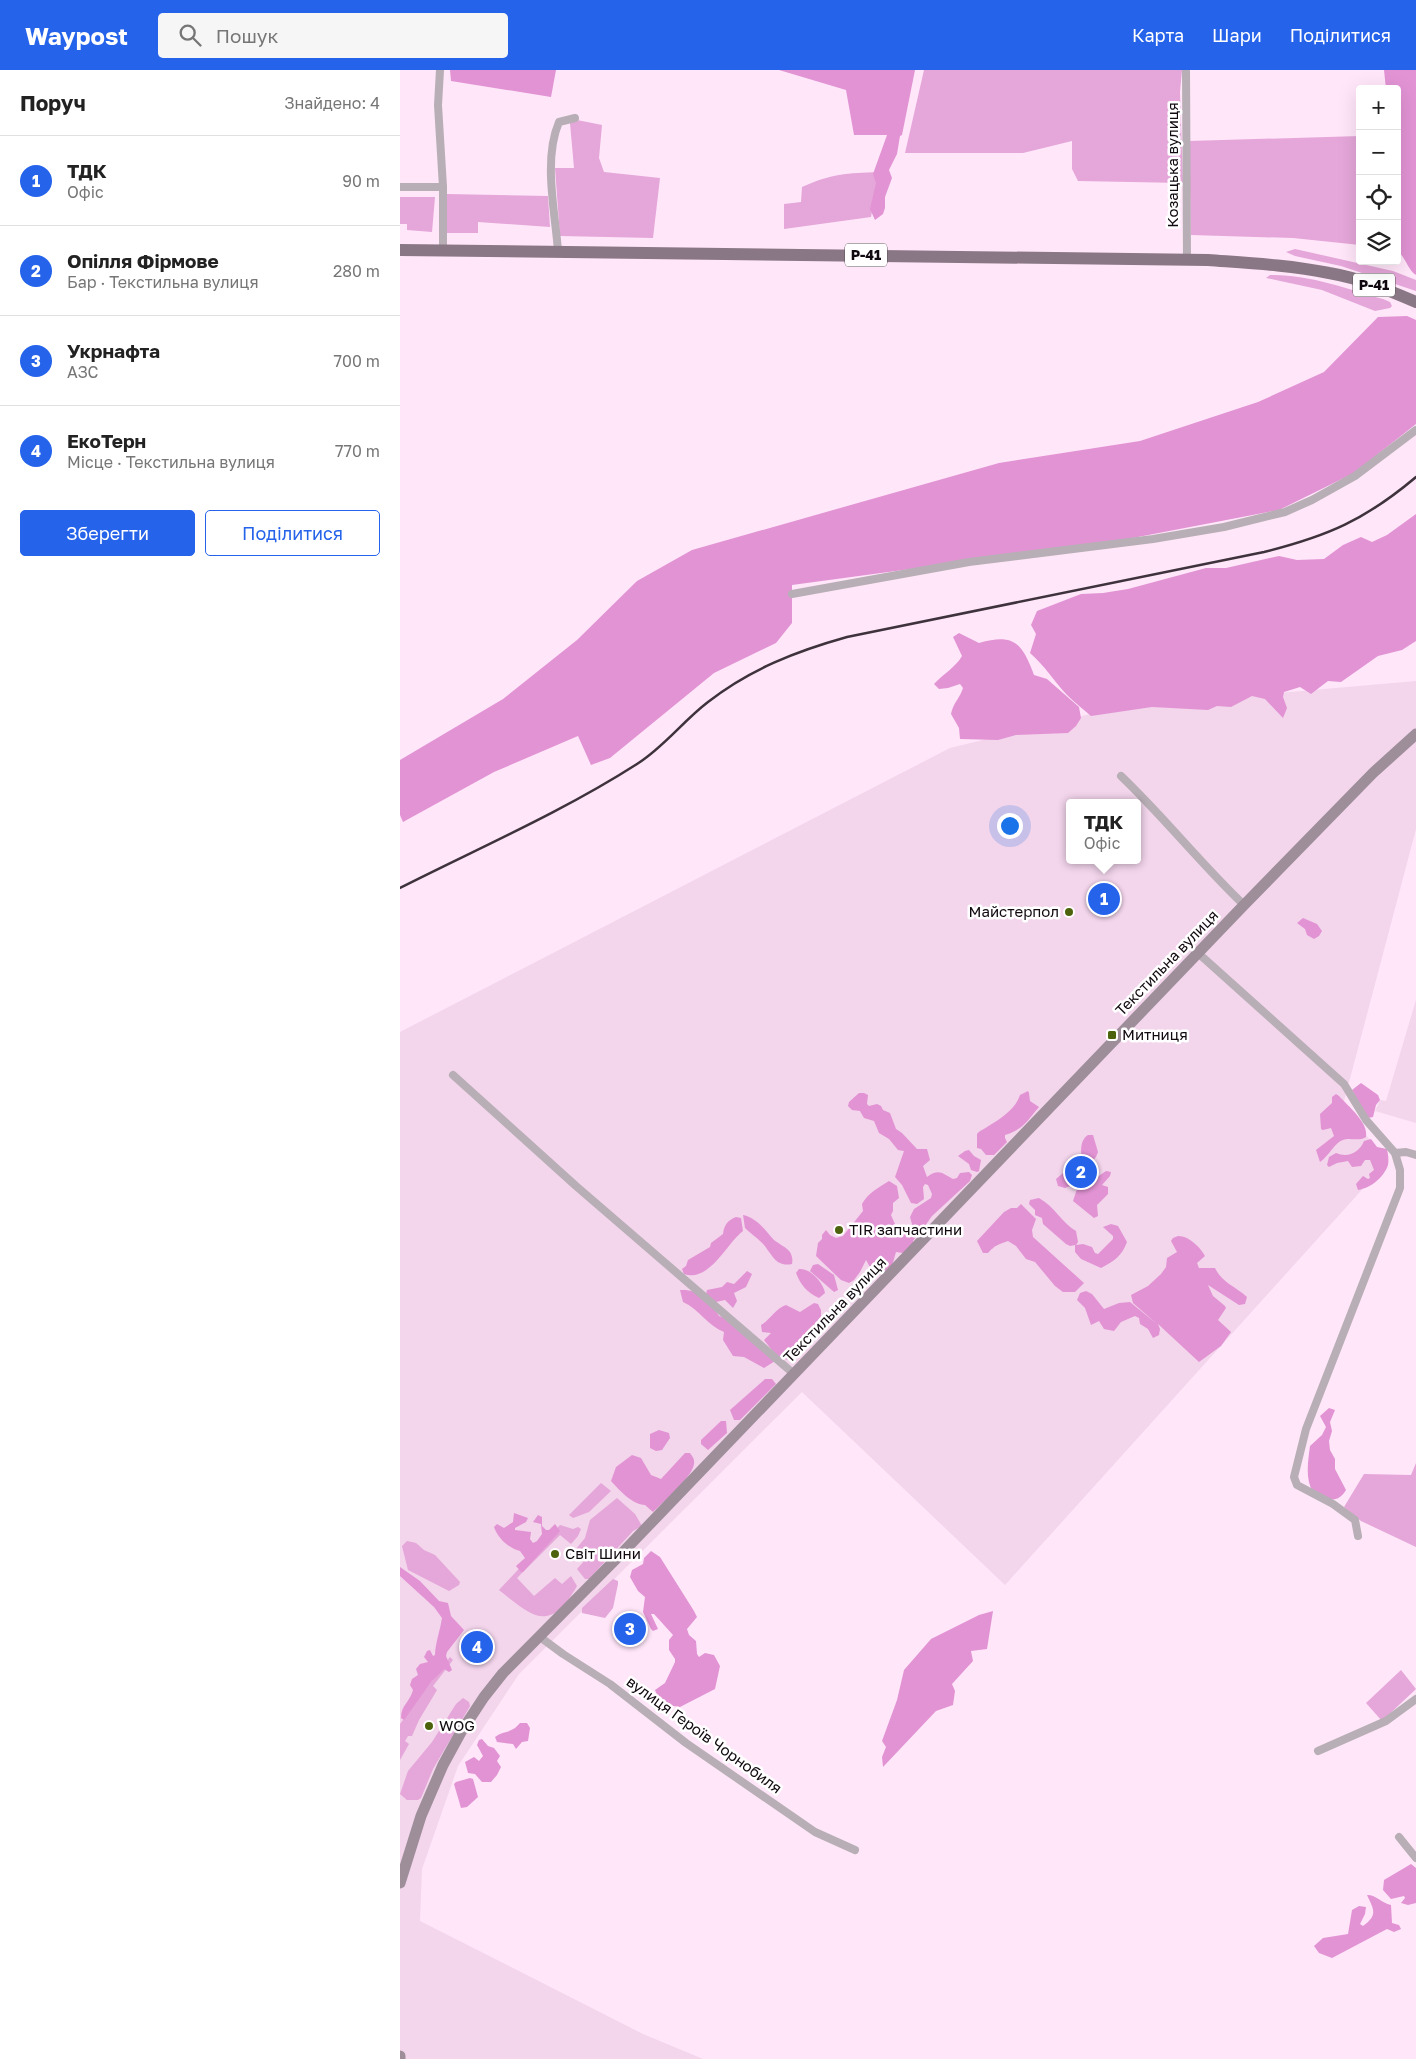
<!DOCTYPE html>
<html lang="uk">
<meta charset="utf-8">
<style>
body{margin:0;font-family:"Golos Text",sans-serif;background:#f6f6f6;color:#222}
.controls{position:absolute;right:15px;top:15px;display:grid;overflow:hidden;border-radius:5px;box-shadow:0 5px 20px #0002}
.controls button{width:45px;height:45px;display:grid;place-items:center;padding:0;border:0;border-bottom:1px solid #e0e0e0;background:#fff;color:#222;font:25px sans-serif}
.you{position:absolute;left:609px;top:755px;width:18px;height:18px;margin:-12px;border:4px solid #fff;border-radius:50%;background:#1a73e8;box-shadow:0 0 0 8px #1a73e833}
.badge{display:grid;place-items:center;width:32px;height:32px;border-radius:50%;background:#2563eb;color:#fff;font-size:16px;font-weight:700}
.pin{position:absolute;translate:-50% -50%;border:2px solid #fff;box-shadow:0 1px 5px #0006}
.popup{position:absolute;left:666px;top:729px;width:75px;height:65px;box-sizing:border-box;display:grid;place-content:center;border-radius:5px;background:#fff;filter:drop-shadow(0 1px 4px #0005);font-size:16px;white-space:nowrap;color:#767676}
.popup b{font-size:19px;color:#222}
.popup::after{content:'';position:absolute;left:50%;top:100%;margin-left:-10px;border:10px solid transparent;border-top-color:#fff}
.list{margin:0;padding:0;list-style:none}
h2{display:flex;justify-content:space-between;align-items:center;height:65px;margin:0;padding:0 20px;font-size:21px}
h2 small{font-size:16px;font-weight:400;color:#767676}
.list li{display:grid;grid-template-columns:32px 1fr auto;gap:15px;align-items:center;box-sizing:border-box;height:90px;padding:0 20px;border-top:1px solid #e0e0e0}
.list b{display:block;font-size:19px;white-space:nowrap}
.list p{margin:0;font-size:16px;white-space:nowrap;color:#767676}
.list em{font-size:16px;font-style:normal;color:#767676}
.actions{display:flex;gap:10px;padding:15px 20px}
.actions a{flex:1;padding:11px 0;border:1px solid #2563eb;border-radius:5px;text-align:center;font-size:18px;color:#2563eb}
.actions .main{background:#2563eb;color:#fff}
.icon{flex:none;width:28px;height:28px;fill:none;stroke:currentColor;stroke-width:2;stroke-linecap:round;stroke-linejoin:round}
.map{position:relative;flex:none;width:1016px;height:1989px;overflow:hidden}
header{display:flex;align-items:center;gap:30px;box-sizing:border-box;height:70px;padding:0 25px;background:#2563eb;color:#fff}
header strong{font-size:24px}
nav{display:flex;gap:28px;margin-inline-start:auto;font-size:18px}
.search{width:350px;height:45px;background:#f6f6f6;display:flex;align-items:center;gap:12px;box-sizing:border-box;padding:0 18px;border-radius:5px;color:#767676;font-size:19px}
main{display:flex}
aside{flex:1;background:#fff}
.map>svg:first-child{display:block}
.built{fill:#f3d5ec;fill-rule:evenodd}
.green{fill:#e5a6d9}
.forest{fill:#e293d4}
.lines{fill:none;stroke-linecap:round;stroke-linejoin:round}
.street{stroke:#b8aeb5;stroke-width:8}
.secondary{stroke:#9d8e99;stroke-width:11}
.primary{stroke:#897785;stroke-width:12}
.rail{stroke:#3e333c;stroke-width:2.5}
.poi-dot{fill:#4c620d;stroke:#fff;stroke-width:2}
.labels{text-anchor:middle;stroke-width:5;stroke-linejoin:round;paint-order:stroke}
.shield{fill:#fff;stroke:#585357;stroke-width:1}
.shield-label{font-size:14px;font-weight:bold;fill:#10090f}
.street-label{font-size:15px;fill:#10090f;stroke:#fff}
.poi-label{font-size:15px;fill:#10090f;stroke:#fff;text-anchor:start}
</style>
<header>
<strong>Waypost</strong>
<div class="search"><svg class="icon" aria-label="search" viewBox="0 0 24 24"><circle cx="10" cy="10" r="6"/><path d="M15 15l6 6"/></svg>Пошук</div>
<nav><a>Карта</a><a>Шари</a><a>Поділитися</a></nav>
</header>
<main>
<aside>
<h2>Поруч<small>Знайдено: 4</small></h2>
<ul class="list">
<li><span class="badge">1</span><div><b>ТДК</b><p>Офіс</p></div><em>90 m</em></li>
<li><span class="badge">2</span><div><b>Опілля Фірмове</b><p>Бар · Текстильна вулиця</p></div><em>280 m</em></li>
<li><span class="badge">3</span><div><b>Укрнафта</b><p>АЗС</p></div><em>700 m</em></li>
<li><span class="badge">4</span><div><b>ЕкоТерн</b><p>Місце · Текстильна вулиця</p></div><em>770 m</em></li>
</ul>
<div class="actions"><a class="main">Зберегти</a><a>Поділитися</a></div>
</aside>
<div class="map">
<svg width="1016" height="1989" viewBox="0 0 1016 1989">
<rect width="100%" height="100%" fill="#ffe6f9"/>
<g class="built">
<path d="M1016,611V759L943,1035L987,1092L605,1515L402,1322L119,1604L58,1696L22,1799L20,1851L243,1964L303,1989H0V962L550,678L719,637ZM670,733H738V790H670Z"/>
<path d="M1016,930V1053L975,1041L980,1030L986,1031Z"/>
</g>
<g class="green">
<path d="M524,0H782L780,22L783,113L678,111L672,99V71L623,83H505Z"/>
<path d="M177,50L202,55L199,88L204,102L260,108L253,168L160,166L155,98H174L170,53Z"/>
<path d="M960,66V175L893,168L791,165L789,71Z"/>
<path d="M479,102L471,147L384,159V134L401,132L402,117C431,104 447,103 479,102Z"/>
<path d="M47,124L148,126L150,157L78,152V163H46Z"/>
<path d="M0,127H35L32,162L7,160V154H0Z"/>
<path d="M895,179L993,201L1016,210V221L941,196L895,186L886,182Z"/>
<path d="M870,205C908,204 948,219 983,229L990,232L992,236L990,238L975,241L922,220L866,208Z"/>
<path d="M1016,1393V1477L961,1451L944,1437L964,1404L1011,1405Z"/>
<path d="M201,1413L211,1421L189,1442L173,1448L169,1445Z"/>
<path d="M217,1428L235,1444L242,1456L233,1461L189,1509H185L177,1499L186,1489L176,1479L185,1468L190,1450Z"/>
<path d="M160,1455L173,1459L178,1457L181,1459L178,1466L171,1474L160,1465L117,1508L134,1526L155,1508L162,1514L171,1506L177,1516C150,1563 134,1548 99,1520Z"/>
<path d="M7,1471L16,1473L24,1480L35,1485L60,1512L59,1515L49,1521L8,1500L2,1476Z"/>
<path d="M213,1509L218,1511V1514L213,1538L205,1548L182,1543V1538Z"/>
<path d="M50,1587L53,1590L33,1616L37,1620L19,1650L12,1666H8L5,1671L9,1674L0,1690V1654Z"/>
<path d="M1001,1600L1016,1619L982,1651L966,1633Z"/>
<path d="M63,1628L69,1632L70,1636L33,1699L21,1728L18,1730H7L0,1724L8,1701L32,1672L56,1634Z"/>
</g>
<g class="forest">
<path d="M50,0H156L151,27L51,11Z"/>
<path d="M379,0H515L502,65L500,66L497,84L489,100L492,108L485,127V138L483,144L475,150L470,139L476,113L473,104L487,65H454L446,20Z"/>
<path d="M984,0H1016V205C1007,199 1006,187 997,181L1000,159H997V119L1000,115L997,100V19H986Z"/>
<path d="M1007,246L1016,250V354L954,403L879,440L717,471L392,515V553L376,573L314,603L210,688L191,695L178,666L94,702L3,752L0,745V690L103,629L177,570L237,511L292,480L599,393L740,371L858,332L924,302L978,247Z"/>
<path d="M1016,444V571L1002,580L978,586L941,612L928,611L911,624L900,617L884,622L883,627L887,638L883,648L865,629L852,626L831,637L817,636L808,640L752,637L691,646C683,639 674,632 667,625C654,611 644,595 630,583L636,564L631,555L637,541L681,524L703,523L728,519L806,498H826L879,486L897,490L924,489L943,475L961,467L972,472L987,465Z"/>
<path d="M559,563L579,573C614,563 622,573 634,605L647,609L679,637L681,648L676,656L668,663L616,665L598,670L560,669L559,658L551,644C553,633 560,628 563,618L560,614L548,618L539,619L534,614C543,604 556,597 562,586L553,567Z"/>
<path d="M903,848L917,854L922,861L919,866L914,869L907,865L905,859L897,853Z"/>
<path d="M961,1013L978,1025L980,1030L976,1035L973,1047L968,1048L952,1020Z"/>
<path d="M628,1021L629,1023L630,1031L639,1037C626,1052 625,1058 605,1065V1068L607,1072L594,1085H586L581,1079L577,1078V1064C580,1060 583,1060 587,1057C600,1049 615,1040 620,1025Z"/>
<path d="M459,1023H464L468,1025L467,1034L469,1036L477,1034L481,1036L483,1040L490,1043L496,1059L502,1063L517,1079H527L530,1090L523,1096L527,1107C539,1098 543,1104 553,1109L557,1108L560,1103L569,1102L572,1105L570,1111L532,1146L520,1163L514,1161L510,1147L514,1139L531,1128L532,1124L528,1115L525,1114L523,1117L524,1129L517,1134L511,1133L502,1115L495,1107L504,1081L498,1080L489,1069L479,1063L474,1051L464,1048L460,1041L452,1040L448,1036L449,1032Z"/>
<path d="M936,1024L939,1026C948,1036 969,1053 966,1067C958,1072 950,1067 943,1070C935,1072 929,1086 920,1092L916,1080L934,1066L931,1058L923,1060L921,1059L920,1044L932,1033V1027Z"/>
<path d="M688,1065H693L698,1082L696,1087L673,1115L665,1118L658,1116L656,1109L682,1087C680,1080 681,1069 688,1065Z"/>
<path d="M971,1069L977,1077L987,1079C988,1084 989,1090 988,1095C984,1107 971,1118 958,1120L956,1114L963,1106L968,1109L970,1108L969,1104L974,1100L970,1090H965L961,1096L952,1097L948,1091L937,1093L929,1097L927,1095L929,1087L936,1083C948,1088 959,1083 964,1071Z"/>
<path d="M569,1080L574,1086L581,1090L579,1101L577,1102L571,1100L569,1094L558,1086L565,1081Z"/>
<path d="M706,1101L711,1102L710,1106L702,1115L708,1117V1124L697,1135L698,1146L694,1148L673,1131L678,1116L689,1113Z"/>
<path d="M489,1111L497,1116L499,1128L493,1133V1141L491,1145L495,1154L490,1160L502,1165L511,1162L516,1167L513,1171V1176L503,1183L496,1182L492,1196L475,1208L470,1207L471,1199L466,1190L460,1202L454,1210L449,1213L441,1210L416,1186L418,1173L422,1169V1165L426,1160L430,1165L436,1168L443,1166L463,1141L462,1134C468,1123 478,1118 489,1111Z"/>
<path d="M639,1128C655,1137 662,1153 676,1161L678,1172L676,1175L683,1174L692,1177L695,1183L698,1184L713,1169V1166L703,1157L711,1154L718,1156L727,1172C722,1186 714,1191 701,1198L681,1189L675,1182V1175L670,1176L666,1174L643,1154L642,1148L635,1145V1140L629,1134L630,1130Z"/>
<path d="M621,1134L636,1149L632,1160L633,1167L684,1213L675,1222H663L655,1216L635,1192L626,1189L616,1176L608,1171C598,1175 596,1174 588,1183H583L577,1171L604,1142L611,1138H617Z"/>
<path d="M343,1145C357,1148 365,1160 374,1170C379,1174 386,1177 390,1182C392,1186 393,1189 392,1194C376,1197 373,1186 364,1175C359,1169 351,1164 345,1158Z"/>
<path d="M336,1147L341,1148L343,1161C327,1173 309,1213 284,1204L282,1199L286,1196L288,1190L310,1177L311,1173L323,1164C324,1155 328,1150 336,1147Z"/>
<path d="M778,1166C789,1166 800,1177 805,1186L797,1193L799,1198H815C822,1213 835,1216 847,1227L845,1234L839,1235L808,1215L813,1226L825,1236L826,1238L818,1250L831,1262L821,1276L799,1292L758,1254L760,1259L759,1265L753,1268L748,1259L740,1254L739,1248L735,1246L721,1252L714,1261L704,1259L699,1251L691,1255L685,1238L677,1230L680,1223L686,1221L692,1224L704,1239L719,1233L730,1232L757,1254L733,1233L731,1225L748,1216L761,1204L766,1197L767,1188L777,1182L771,1171L773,1168Z"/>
<path d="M418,1194L434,1205L438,1220L434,1222L410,1201L413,1195Z"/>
<path d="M399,1199C410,1198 423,1212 425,1223L419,1228C406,1222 401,1215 396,1203Z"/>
<path d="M347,1201L352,1204L346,1217L334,1223L337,1231L333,1238L325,1230L316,1232L306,1224L307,1220L322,1217L327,1212L334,1214Z"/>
<path d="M280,1220C299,1219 311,1230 319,1246L332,1250L375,1291L364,1298L344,1287L333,1286L323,1270L324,1262C308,1256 299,1239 283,1232Z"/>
<path d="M414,1233L418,1234L421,1240V1250L411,1260L409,1267L405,1269C404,1284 394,1296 378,1286C373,1282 368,1275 364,1270L371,1263L362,1262L361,1255C370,1250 376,1238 386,1235L400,1242Z"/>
<path d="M365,1309H372L376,1314L340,1350H334L330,1340Z"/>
<path d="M929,1338L935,1340L930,1352L932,1361L929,1371L930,1380L935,1389V1399L946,1420C939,1432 929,1432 920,1423L913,1422C905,1409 908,1391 910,1376L922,1365L926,1357L920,1346Z"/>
<path d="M321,1351H326L327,1363L308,1380L301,1374V1370Z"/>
<path d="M259,1360L269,1363L270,1368L262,1380L256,1381L250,1378V1364Z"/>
<path d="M285,1383H290C292,1386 295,1389 294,1394C292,1408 263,1432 253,1442L245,1435C233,1435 219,1420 211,1411L216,1397L232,1385L241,1388L251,1405L261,1409Z"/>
<path d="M114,1443L128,1448L126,1452L115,1458V1460L131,1462L130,1469L133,1473L137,1471L142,1464L141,1454L133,1452L138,1445L142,1447V1456L146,1460H149L155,1454L160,1461L123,1502H121L116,1496L125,1488L120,1481C108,1478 98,1468 94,1457L97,1454L104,1458L113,1452Z"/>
<path d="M251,1481L260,1487L294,1541L297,1547L287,1559L289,1565L296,1571L297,1584L299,1587L305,1583L314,1585L320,1596L315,1619L280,1637L261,1634L255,1620L265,1613L275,1592V1589L269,1580V1570L273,1565L254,1544H251L258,1559L253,1561L251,1559L243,1542L245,1527L238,1521L230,1507L232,1500L243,1494L244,1488Z"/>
<path d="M0,1497L20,1511L39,1531L48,1533L51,1546L64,1560L47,1582L46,1586L52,1600L49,1602L44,1599L32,1611L4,1650L1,1648C1,1635 10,1632 13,1620L10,1615L12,1609L18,1605L16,1599L20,1594L28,1592L24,1587L27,1581L30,1580L33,1586L35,1585C35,1574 40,1561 42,1548L34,1537L0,1506Z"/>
<path d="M593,1541L587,1579L571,1581L573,1591L552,1614L555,1621L553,1635L536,1641L483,1697L482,1687L486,1677L482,1671L497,1630L504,1600L531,1569L579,1545Z"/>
<path d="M120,1653H127L130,1658L128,1671L122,1672L116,1679L113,1674L97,1672L95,1667C104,1660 111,1664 120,1653Z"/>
<path d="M82,1669L88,1676L94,1678L100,1686L97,1691L101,1697L97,1705L91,1712H82L75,1704L68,1703L65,1692L74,1687L79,1691L83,1686L77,1675L79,1670Z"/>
<path d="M70,1708L73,1709L78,1727L67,1737L61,1738L54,1714L56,1712Z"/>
<path d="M1011,1794L1016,1798V1833L1008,1835L1001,1833L1005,1828L1004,1826L991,1829L983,1820L984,1810Z"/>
<path d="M967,1825C977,1825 981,1833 991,1835L992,1853L999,1855L1001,1859L994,1862L987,1859L932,1888L919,1883L914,1876L923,1868L948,1864L952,1840L959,1836L966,1837L965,1844L960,1854L963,1856C978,1845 974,1840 967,1825Z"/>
</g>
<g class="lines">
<g class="street">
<path d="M40,0L38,35L43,117V180"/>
<path d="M786,0L787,189"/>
<path d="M0,117H43"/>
<path d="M158,181C155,141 143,89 159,52L175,48"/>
<path d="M392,524L569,492L753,469L824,457L885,442L912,430L955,406L1016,360"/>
<path d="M721,706C764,747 801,794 844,835"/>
<path d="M798,883L944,1014L966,1050L995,1083L1000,1100V1118L906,1359L894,1407L897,1415L933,1434L955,1450L958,1466"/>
<path d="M53,1005L176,1116L394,1304"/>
<path d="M995,1083L1006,1082L1016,1085"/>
<path d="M140,1567L163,1584L210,1614L286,1673L415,1762L455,1780"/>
<path d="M918,1681L986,1651L1016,1629"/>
<path d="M999,1767L1016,1788"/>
</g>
<g class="secondary">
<path d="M0,1813L21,1746L43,1695L61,1662L84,1627L103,1603L224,1481L844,835L973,703L1016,664"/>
<path d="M0,1986V1989"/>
</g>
<path class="primary" d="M0,180L808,190C848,193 889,195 929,203C959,208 988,220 1016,232"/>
<path class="rail" d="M0,818C79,778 162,742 237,694C264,677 283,651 308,632C350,599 397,581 447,567L864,482C928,466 965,450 1016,407"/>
</g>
<g class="poi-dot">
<circle cx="669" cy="842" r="5"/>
<rect x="707" y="960" width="10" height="10" rx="2.5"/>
<circle cx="439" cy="1160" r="5"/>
<circle cx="155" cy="1484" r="5"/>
<circle cx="29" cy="1656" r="5"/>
</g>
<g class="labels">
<g class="shield">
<rect x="445" y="173.5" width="42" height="23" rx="4"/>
<rect x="953" y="203.5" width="42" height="23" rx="4"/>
</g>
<g class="shield-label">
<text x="466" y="190">Р-41</text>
<text x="974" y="220">Р-41</text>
</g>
<g class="street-label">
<text transform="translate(773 95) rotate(-90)" y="5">Козацька вулиця</text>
<text transform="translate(767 893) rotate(-46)" y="5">Текстильна вулиця</text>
<text transform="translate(435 1240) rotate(-46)" y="5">Текстильна вулиця</text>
<text transform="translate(304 1665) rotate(36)" y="5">вулиця Героїв Чорнобиля</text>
</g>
<g class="poi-label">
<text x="659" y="847" text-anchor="end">Майстерпол</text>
<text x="722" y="970">Митниця</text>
<text x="449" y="1165">TIR запчастини</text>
<text x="165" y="1489">Світ Шини</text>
<text x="39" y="1661">WOG</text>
</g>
</g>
</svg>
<div class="controls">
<button>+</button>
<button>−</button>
<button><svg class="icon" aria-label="locate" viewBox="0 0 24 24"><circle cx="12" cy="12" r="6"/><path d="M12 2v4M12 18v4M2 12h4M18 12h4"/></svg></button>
<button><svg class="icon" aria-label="layers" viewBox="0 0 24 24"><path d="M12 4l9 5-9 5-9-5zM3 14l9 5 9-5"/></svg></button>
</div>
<div class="you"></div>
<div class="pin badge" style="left:704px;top:829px">1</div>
<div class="popup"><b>ТДК</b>Офіс</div>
<div class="pin badge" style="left:681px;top:1102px">2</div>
<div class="pin badge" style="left:230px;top:1559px">3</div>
<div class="pin badge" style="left:77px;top:1577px">4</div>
</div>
</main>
